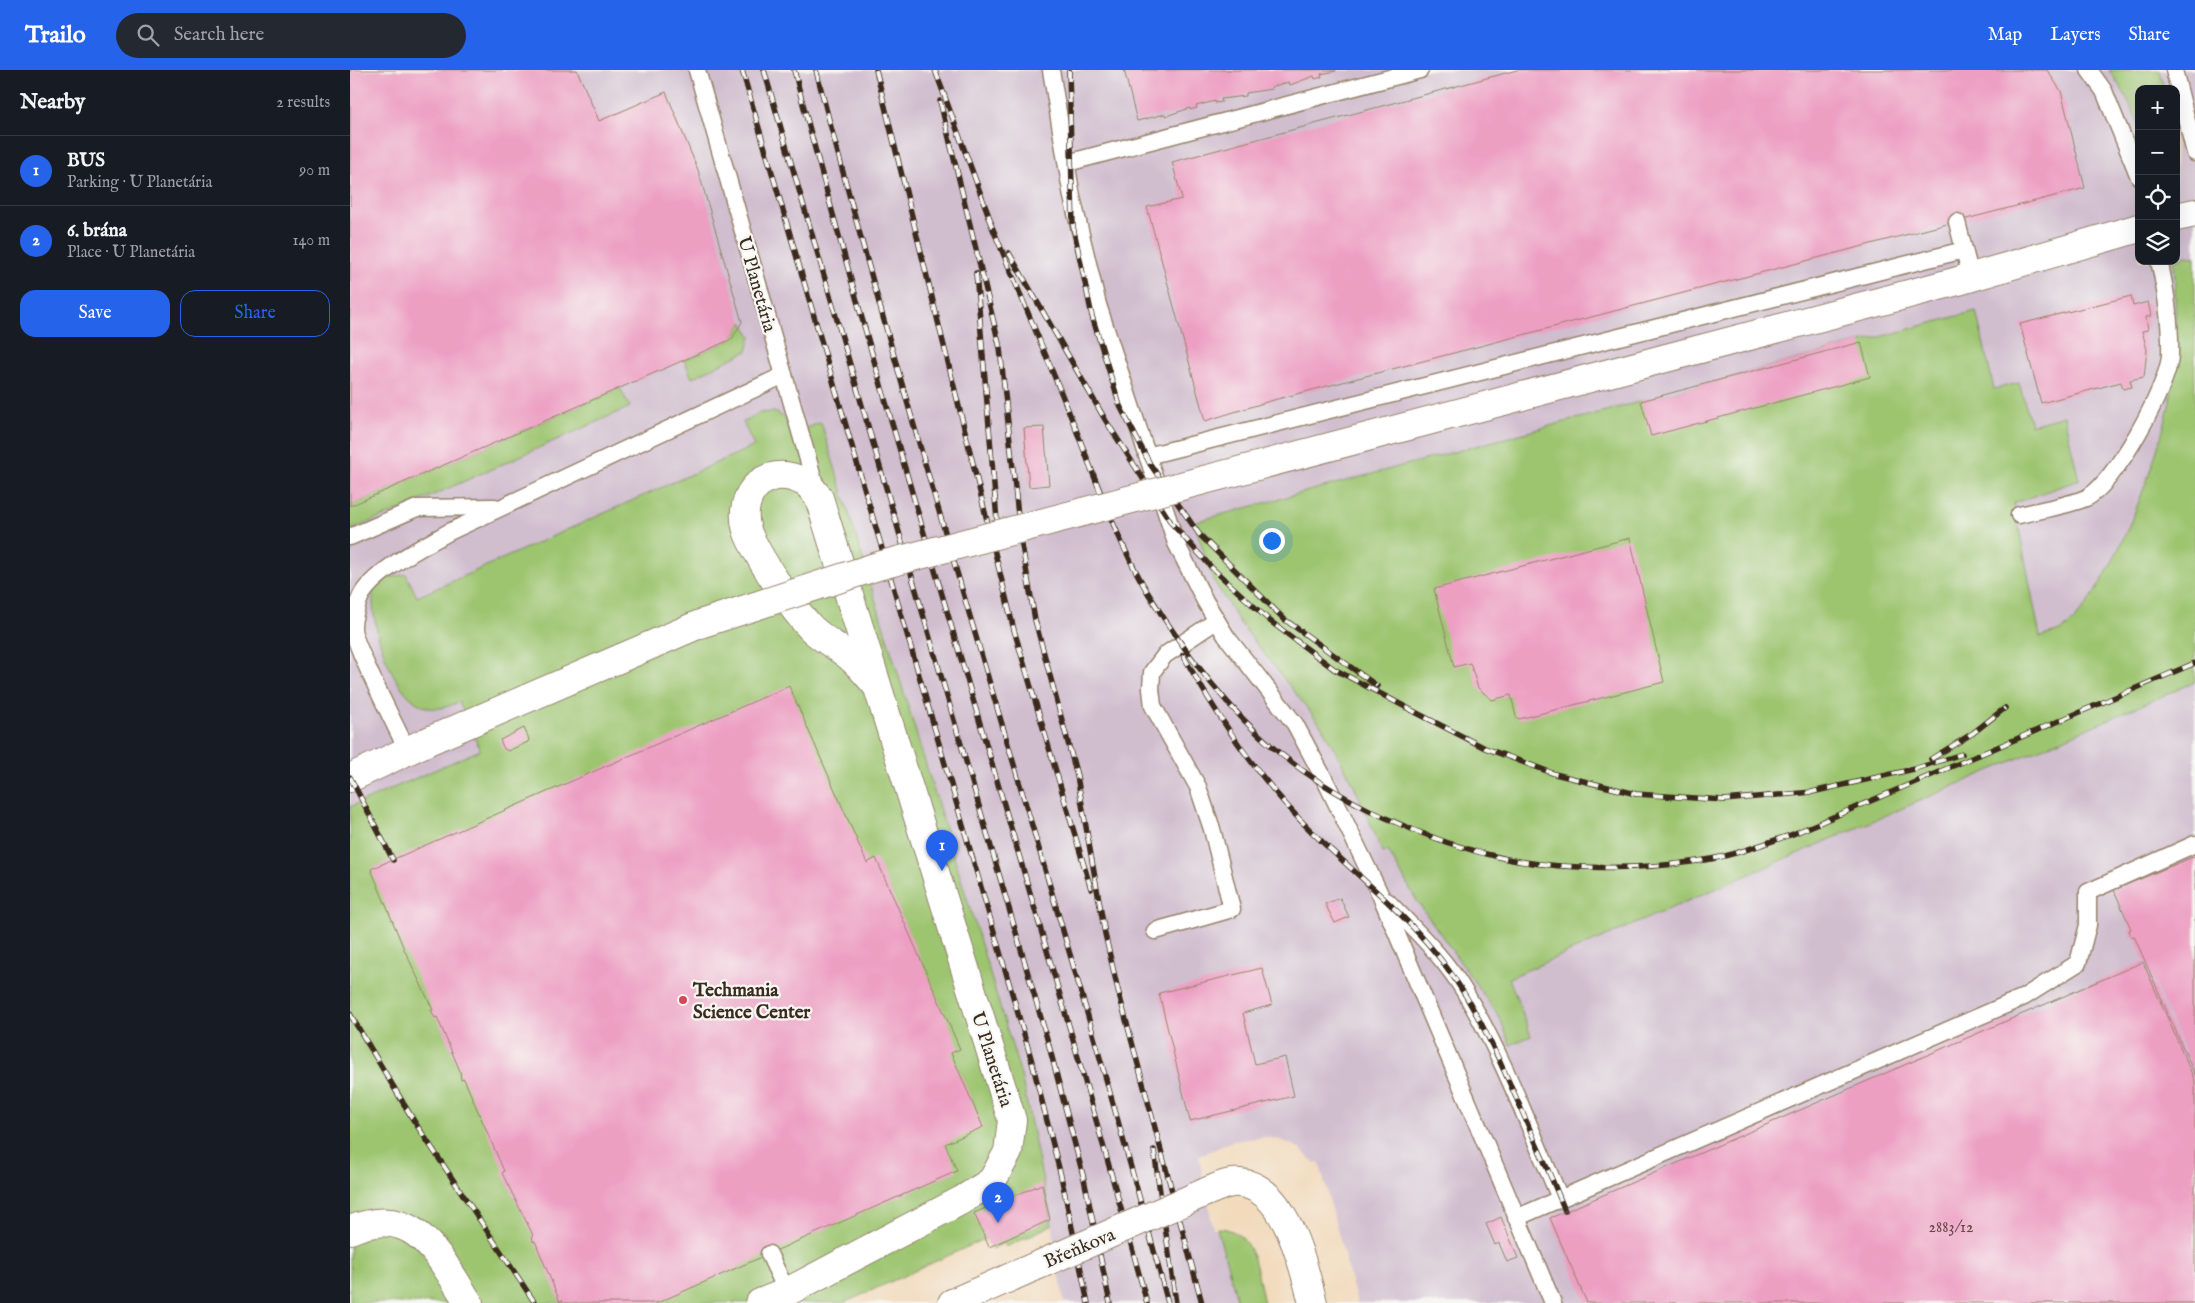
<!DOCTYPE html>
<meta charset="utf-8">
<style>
body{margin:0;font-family:"IM FELL English",serif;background:#242831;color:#f1f3f6}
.controls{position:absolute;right:15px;top:15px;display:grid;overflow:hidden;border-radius:10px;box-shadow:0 5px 20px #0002}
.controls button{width:45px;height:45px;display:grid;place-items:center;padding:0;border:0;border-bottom:1px solid #363941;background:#171b24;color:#f1f3f6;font:25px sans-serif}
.you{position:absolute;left:921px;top:470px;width:18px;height:18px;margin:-12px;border:4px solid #fff;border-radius:50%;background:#1a73e8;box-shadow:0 0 0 8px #1a73e833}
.badge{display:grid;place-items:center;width:32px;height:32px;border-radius:50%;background:#2563eb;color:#fff;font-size:16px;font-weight:700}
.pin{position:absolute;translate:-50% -41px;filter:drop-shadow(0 1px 2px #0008)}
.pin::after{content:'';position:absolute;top:26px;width:18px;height:15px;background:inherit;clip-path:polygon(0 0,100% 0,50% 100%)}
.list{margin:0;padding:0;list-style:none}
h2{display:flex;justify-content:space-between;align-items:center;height:65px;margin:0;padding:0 20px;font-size:21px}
h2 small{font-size:16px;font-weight:400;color:#9ea1a6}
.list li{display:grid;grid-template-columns:32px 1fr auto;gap:15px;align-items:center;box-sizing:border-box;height:70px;padding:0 20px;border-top:1px solid #363941}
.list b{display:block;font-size:19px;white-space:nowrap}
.list p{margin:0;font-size:16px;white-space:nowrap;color:#9ea1a6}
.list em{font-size:16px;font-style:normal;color:#9ea1a6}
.actions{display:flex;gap:10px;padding:15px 20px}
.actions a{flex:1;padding:11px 0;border:1px solid #2563eb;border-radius:15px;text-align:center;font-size:18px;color:#2563eb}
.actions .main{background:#2563eb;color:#fff}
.icon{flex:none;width:28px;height:28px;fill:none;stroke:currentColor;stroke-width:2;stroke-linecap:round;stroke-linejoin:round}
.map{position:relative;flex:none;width:1845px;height:1233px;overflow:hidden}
header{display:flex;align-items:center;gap:30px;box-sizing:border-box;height:70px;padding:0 25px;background:#2563eb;color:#fff}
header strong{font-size:24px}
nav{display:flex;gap:28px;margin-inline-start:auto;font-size:18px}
.search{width:350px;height:45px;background:#242831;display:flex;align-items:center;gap:12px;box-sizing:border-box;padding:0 18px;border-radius:28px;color:#9ea1a6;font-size:19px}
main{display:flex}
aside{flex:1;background:#171b24}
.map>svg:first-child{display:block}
.industrial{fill:#d0bdce;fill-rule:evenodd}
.green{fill:#9dc570;stroke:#6c7847}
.building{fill:#ed9fc2}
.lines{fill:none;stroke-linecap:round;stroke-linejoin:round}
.lane-casing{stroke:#96826c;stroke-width:19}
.street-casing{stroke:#96826c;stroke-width:30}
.secondary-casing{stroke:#96826c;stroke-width:30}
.lane{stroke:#fff;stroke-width:16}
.street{stroke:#fff;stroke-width:28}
.secondary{stroke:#fff;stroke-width:28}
.rail-casing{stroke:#3b2a1e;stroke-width:5.5}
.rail{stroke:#f6f6f2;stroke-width:4;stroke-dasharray:11;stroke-linecap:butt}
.street-bridge-casing{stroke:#96826c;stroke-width:30;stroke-linecap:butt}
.secondary-bridge-casing{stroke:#96826c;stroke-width:30;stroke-linecap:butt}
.street-bridge{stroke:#fff;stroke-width:28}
.secondary-bridge{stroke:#fff;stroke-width:28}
.poi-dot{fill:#d1495b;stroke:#f6f6f2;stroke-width:2}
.labels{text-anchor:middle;stroke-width:4.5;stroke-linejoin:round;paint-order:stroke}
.number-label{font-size:16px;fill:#684747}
.street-label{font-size:19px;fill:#3b2a1e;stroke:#f6f6f2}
.poi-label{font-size:19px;font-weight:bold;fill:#3b2a1e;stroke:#f6f6f2;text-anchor:start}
</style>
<header>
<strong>Trailo</strong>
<div class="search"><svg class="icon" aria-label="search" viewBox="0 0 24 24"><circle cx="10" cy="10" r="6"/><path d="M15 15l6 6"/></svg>Search here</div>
<nav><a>Map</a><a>Layers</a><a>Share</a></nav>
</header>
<main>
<aside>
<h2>Nearby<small>2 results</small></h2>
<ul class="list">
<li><span class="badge">1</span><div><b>BUS</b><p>Parking · U Planetária</p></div><em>90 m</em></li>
<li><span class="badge">2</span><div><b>6. brána</b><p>Place · U Planetária</p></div><em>140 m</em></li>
</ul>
<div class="actions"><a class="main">Save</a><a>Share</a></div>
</aside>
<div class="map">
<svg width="1845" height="1233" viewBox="0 0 1845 1233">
<rect width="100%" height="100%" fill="#f6f6f2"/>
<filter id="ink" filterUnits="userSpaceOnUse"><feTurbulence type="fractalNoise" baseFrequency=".02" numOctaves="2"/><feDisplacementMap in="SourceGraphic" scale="10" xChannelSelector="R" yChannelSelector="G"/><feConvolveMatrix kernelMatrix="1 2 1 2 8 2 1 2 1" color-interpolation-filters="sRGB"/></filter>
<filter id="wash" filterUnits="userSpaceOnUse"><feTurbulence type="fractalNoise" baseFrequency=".0096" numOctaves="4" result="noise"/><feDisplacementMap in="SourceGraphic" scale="20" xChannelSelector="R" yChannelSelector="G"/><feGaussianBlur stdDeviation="1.12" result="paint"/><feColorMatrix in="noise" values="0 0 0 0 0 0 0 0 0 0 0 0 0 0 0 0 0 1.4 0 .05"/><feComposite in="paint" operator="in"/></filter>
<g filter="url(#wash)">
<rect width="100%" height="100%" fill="#f2dabb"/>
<path class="industrial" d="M0,0H1845V1233H1007L969,1092L965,1093L946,1076L931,1070L916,1067L883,1071L849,1086L863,1159L876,1158L893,1168L903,1187L914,1233H714L702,1155L656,1177L654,1173L642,1179L637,1168L494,1233H0ZM1789,19H1826V191H1789Z"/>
<g class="green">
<path d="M1759,0H1810L1814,19H1789V56L1776,26Z"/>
<path d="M1835,186L1845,187V612L1159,908L1181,966L1160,975L1150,948L1067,831L1038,781L1033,783L1003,713L972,657L890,553L862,508L844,452L1626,241L1644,319L1669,313L1681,355L1714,346L1729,410L1664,433L1690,567C1697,564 1709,563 1715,558C1760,524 1812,381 1821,325C1827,281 1826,235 1824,191Z"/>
<path d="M392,252L401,266L397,281L342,308L334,290L382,269Z"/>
<path d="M270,318L280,337L50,440L0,460V436Z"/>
<path d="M423,342C436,345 438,353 441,365L471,352L671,1005L702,1155L656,1177L654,1173L642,1179L637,1168L494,1233H0V737L130,680L109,632C100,636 89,640 79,638C42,630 20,554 23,522L37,508L56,504L67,527L404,376L393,352L409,343Z"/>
<path d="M867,1158C905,1158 907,1204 914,1233H888Z"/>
</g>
<g id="blocks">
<g class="building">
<path d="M0,0H227L249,51L316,22L348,100L392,252L382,269L0,436Z"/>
<path d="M774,0H986V1L971,4L972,7L965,9L964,6L940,15L939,12L921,17L922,19L896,23V26L871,29L872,32L865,33V31L846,36L847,38L840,40V38L816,46L815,44L787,51Z"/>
<path d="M1167,0H1697L1711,21L1735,118L920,331L855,351L797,137L832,129L822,92Z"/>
<path d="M1781,226L1783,236L1798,232L1801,246L1796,247L1798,260L1792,261L1797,280L1794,307L1780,310L1782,317L1773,319L1771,312L1691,333L1670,254Z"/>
<path d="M1511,272L1520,307L1301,366L1291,331Z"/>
<path d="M694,357L699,415L679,417L674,358Z"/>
<path d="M1280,468L1314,612L1169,649L1166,647L1161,625L1142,630L1128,618L1120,593L1104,597L1084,519Z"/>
<path d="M439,616L517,793L526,788L610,979L601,983L633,1057L595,1074L607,1101L307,1233H213L212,1230L210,1232L185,1171L183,1172L182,1163L152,1103L154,1101L114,1009L111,1010L110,1001L87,947L85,948L81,940H83L54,879L21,799Z"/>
<path d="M174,658L179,669L178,672L158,681L154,679L150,670Z"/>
<path d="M1845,786V1005L1784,866L1781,867L1779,860L1781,859L1764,820Z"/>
<path d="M990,828L999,847L985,853L975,834Z"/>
<path d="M1793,892L1845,1011V1233H1237L1200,1148Z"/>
<path d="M912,898L922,935L893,943L905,994L935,987L944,1026L840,1051L809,923Z"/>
<path d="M692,1114L700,1150L639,1177L624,1143Z"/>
<path d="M1151,1147L1168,1188L1157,1192L1149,1173L1145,1175L1136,1154Z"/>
</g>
</g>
</g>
<g filter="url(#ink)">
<use href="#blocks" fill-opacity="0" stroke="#96826c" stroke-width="1"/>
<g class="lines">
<g class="lane-casing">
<g id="lane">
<path d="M347,0L467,421"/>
<path d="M701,0L722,127L748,235L826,473L855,531L876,566L945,654L978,716L1030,824L1203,1233"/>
<path d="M1739,0L1754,21L1789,107"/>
<path d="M1824,0L1845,83"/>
<path d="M717,93L1070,0"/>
<path d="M1607,152L1621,207"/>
<path d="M797,386L1614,180"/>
<path d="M1669,445C1689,440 1717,436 1736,428C1764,415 1818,317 1820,286C1821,257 1816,219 1809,191"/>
<path d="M0,467L67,438L145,437"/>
<path d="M57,680C48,660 2,572 3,557C3,548 8,531 12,524C28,499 74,476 99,462L434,305"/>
<path d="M1037,831C1065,860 1096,889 1116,924C1154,988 1180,1060 1210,1128"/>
<path d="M805,861L882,839L862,759L848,717L803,636L801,619L802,602L815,585L866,551"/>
<path d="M1166,1148L1674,927L1728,893L1738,855V822L1845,774"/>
<path d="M419,1184L437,1222"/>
</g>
</g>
<g class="street-casing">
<g id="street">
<path d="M1826,147L1845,143"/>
<path d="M1608,211L1789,158"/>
<path d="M0,708L76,672"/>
<path d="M0,1160C66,1132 89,1187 119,1233"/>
<path d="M410,1233L437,1222L612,1130L642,1111L658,1082L662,1050L469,428C465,423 460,415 454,412C412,390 381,431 401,470C415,497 440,536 461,558C473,570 489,577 501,588C511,596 519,607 527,616"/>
</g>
</g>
<g class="secondary-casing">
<g id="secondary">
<path d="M856,1122C864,1119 873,1114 882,1113C935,1109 953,1195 963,1233"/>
<path d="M602,1233L684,1197"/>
</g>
</g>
<use href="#lane" class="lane"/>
<use href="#street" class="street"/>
<use href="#secondary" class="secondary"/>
<g class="rail-casing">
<g id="rail">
<path d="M392,0L681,988L711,1106L738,1233"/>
<path d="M414,0L698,972L734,1109L760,1233"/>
<path d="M444,0C553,414 685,821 797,1233"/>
<path d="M466,0C573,414 708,820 818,1233"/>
<path d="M526,0L664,560L741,819"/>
<path d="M585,0L641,152"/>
<path d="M719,0L723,156L742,246L770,336L800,394L849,464L934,549L1027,616"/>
<path d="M590,31L650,278L670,464L685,550L727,706L755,864L768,920L852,1233"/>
<path d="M638,147C667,217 697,287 725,357C747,413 767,471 798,523C833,580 875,637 926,680C988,732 1078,772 1157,789C1213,800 1291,800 1348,791C1381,787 1413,774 1443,764L1845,593"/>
<path d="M659,183L756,351L822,454L863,499L920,551L984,599L1063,641L1135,678L1205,704L1286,724L1374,730L1462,722L1564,699L1612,684"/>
<path d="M626,203L649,474"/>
<path d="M833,585C867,646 912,713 962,762C1000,799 1043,833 1078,874C1119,920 1144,978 1169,1034C1184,1070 1201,1105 1215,1141"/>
<path d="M1581,689L1623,663L1655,638"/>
<path d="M0,707L43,790"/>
<path d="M0,944L64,1051L185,1233"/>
<path d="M804,1080L826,1233"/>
</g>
</g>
<use href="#rail" class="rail"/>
<g class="street-bridge-casing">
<path id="street-bridge" d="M76,672L350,554L528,496L1608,211"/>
</g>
<g class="secondary-bridge-casing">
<path id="secondary-bridge" d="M684,1197L856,1122"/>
</g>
<use href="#street-bridge" class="street-bridge"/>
<use href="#secondary-bridge" class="secondary-bridge"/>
</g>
</g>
<circle class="poi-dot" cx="333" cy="930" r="5"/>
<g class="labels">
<g class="number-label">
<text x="1601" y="1162">2883/12</text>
</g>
<g class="street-label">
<text transform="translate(408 214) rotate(74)" y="7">U Planetária</text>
<text transform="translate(643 989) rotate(72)" y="7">U Planetária</text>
<text transform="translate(729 1177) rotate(-23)" y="7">Břeňkova</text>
</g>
<g class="poi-label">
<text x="343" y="926">Techmania<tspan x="343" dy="22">Science Center</tspan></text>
</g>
</g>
</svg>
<div class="controls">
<button>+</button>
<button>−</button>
<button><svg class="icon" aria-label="locate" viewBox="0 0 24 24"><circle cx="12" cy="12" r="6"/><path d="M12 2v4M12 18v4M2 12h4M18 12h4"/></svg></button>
<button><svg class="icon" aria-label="layers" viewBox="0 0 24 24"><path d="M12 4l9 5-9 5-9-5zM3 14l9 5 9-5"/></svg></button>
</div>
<div class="you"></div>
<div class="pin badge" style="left:592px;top:801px">1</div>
<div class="pin badge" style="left:648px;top:1153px">2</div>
</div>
</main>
